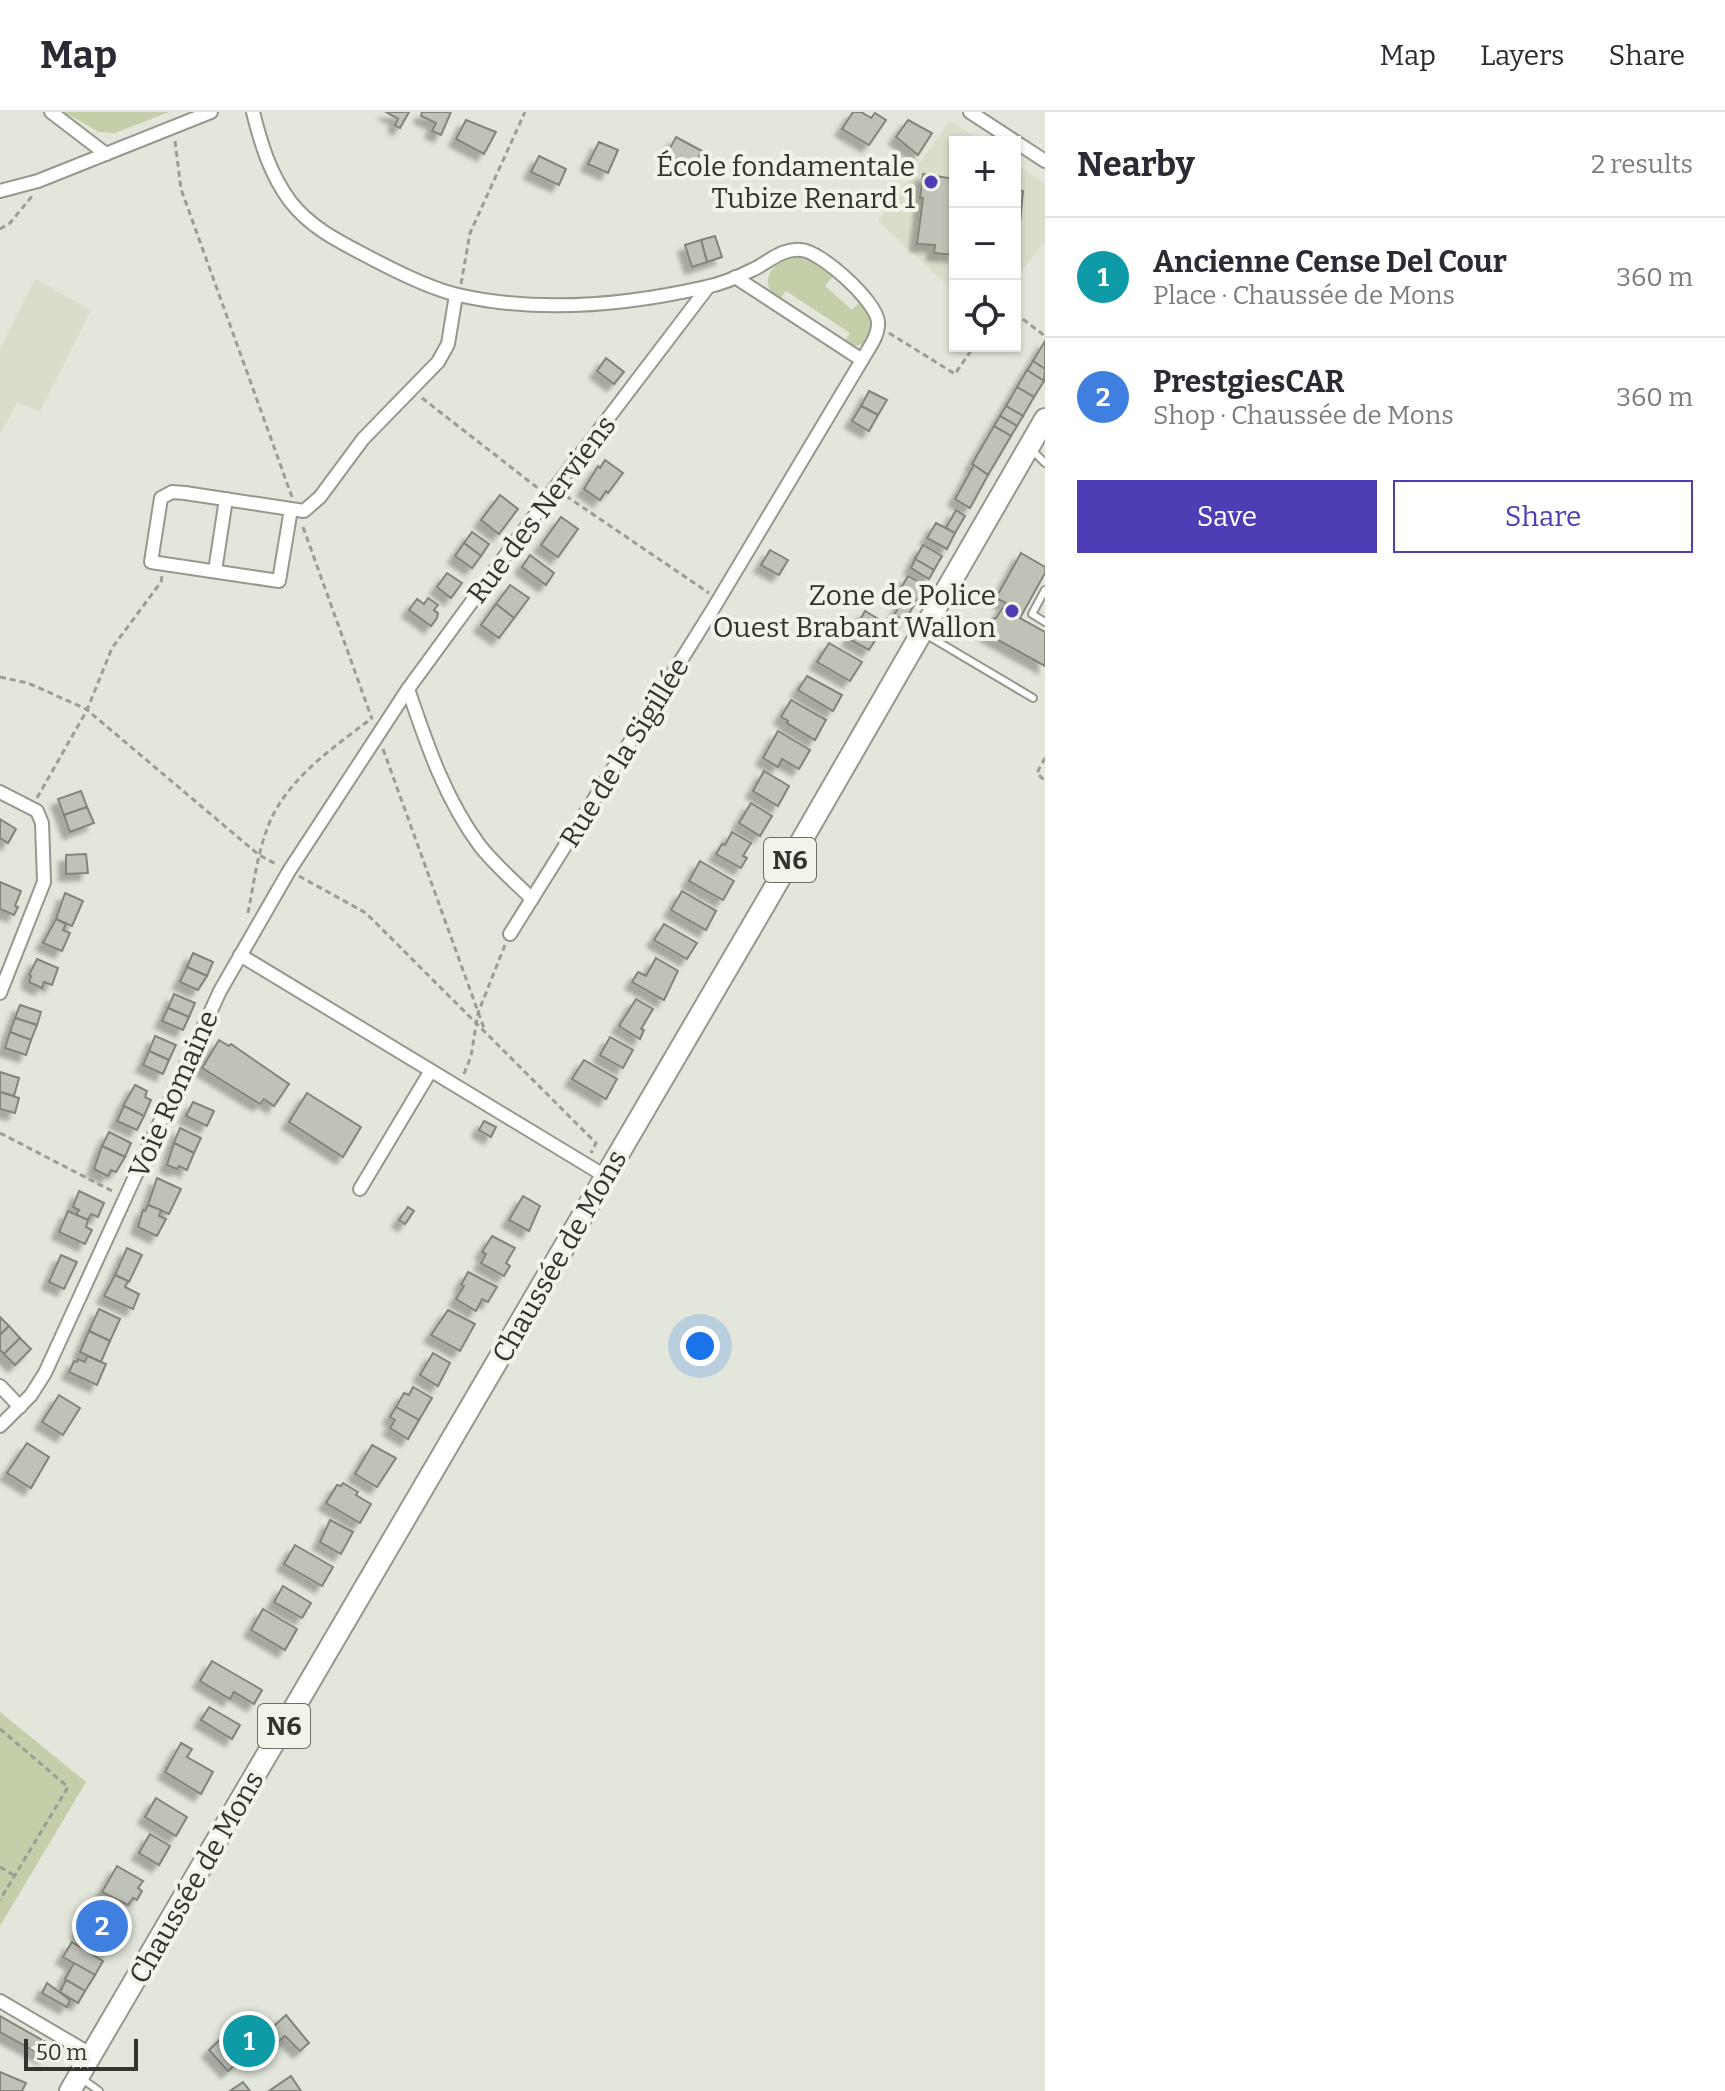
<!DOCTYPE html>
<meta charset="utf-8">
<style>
body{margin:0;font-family:Bitter,serif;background:#f7f7f7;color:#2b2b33}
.controls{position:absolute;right:24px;top:24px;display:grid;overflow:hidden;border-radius:0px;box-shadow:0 2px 6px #0004}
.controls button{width:72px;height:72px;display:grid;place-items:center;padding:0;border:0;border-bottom:2px solid #e1e1e2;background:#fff;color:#2b2b33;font:40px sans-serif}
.scale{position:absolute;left:24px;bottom:20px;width:114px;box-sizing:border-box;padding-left:8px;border:4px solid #333430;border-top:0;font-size:22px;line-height:28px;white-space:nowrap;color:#333430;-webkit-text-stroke:6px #f1f4e8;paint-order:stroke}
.you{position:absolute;left:700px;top:1234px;width:28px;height:28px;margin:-20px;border:6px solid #fff;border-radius:50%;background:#1a73e8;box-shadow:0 0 0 12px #1a73e833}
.badge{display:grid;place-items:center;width:52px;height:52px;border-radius:50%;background:#4d3eb5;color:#fff;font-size:26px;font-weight:700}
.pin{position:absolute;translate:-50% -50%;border:4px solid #fff;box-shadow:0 2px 8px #0006}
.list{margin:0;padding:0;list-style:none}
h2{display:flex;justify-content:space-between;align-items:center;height:104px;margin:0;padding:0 32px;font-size:34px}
h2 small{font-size:26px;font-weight:400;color:#7c7c81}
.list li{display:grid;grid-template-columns:52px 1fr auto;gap:24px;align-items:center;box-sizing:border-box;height:120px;padding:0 32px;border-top:2px solid #e1e1e2}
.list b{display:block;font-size:30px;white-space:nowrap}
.list p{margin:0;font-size:26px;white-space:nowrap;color:#7c7c81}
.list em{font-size:26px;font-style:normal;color:#7c7c81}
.actions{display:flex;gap:16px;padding:24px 32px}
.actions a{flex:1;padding:18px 0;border:2px solid #4d3eb5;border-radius:0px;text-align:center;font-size:28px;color:#4d3eb5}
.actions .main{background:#4d3eb5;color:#fff}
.icon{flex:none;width:44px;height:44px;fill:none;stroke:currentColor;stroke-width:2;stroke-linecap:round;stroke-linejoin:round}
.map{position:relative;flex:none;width:1045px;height:1979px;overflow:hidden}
header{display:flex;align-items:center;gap:48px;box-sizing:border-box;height:112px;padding:0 40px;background:#fff;border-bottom:2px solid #e1e1e2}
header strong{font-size:38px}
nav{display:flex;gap:44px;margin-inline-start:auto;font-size:28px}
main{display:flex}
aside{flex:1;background:#fff}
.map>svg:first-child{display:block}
.built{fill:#d9decb}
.green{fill:#c4cea8}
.building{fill:#bfc2b7;stroke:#82857b;stroke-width:2;filter:url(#shadow)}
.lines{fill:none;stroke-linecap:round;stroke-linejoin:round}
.lane-casing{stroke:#95988d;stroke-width:10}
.street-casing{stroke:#95988d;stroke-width:16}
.primary-casing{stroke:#95988d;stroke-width:24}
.path{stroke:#9b9e95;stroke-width:3;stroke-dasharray:6 4;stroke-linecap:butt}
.lane{stroke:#fff;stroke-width:6}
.street{stroke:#fff;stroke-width:12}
.primary{stroke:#fff;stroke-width:20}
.poi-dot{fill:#4d3eb5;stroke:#f1f4e8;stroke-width:3}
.labels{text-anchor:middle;stroke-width:8;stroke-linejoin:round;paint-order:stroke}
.shield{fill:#f1f4e8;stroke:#6c6e67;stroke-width:2}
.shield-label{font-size:26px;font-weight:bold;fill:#333430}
.poi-label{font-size:28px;fill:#333430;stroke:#f1f4e8;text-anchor:end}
.street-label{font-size:28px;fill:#333430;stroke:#f1f4e8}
</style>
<header>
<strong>Map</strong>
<nav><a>Map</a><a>Layers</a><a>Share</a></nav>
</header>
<main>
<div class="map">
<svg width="1045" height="1979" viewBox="0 0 1045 1979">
<defs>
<filter id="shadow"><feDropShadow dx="-7" dy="7" stdDeviation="2" flood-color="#0004"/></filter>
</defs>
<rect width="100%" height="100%" fill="#e3e7db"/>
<g class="built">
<path d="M950,9L983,30H955V180L878,109Z"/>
<path d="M1015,51L1045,72V130L1015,167Z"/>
<path d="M35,167L91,198L40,299L17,291L0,322V237Z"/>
</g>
<g class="green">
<path d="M64,0H169L115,21L99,20Z"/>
<path d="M804,144L814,147L833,164L825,174L852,198L860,190C877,209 874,243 844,231L850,221L786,179L779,189C753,166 777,145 804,144Z"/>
<path d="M0,1600L86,1670L0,1814Z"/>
</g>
<g class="building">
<path d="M386,0H409L400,16L395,13L398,7Z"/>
<path d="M422,0H451L441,23L432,19L436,11L421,4Z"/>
<path d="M853,0H861L871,6L875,1L886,8L869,33L842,17Z"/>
<path d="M466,8L496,20L484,42L456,27Z"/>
<path d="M908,8L932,21L918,43L896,25Z"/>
<path d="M676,25L702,39L693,56L667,42Z"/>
<path d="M599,30L618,38L608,61L588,52Z"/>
<path d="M539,44L566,57L559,73L531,60Z"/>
<path d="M923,62L955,67V143L934,141L935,133L917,132L923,86H920Z"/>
<path d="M1015,78L1023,79L1017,144H1015Z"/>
<path d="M715,124L722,145L707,150L701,128Z"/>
<path d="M701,128L707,150L692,155L685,133Z"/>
<path d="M1045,229V257L1033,249Z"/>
<path d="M606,246L624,260L614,272L597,259Z"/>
<path d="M1033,249L1045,257L1044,269L1027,259Z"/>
<path d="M1027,258L1044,269L1034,285L1017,275Z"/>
<path d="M1017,275L1034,285L1023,304L1006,294Z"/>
<path d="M869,279L887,288L878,303L861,294Z"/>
<path d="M861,294L878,303L869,319L852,309Z"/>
<path d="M1006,294L1023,304L1017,314L1000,304Z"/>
<path d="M1000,304L1017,314L1011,324L994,314Z"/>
<path d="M994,314L1011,324L988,363L972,352Z"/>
<path d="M605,348L623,361L608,381L606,379L600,388L584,377L598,354L600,356Z"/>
<path d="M974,353L988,363L970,396L955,387Z"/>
<path d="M500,383L518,397L499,422L481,408Z"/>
<path d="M956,398L965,404L955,421L946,416Z"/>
<path d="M561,405L578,417L558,445L541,433Z"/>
<path d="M936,411L955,421L947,437L927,426Z"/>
<path d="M472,420L489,432L481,444L464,431Z"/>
<path d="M464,431L481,444L472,456L455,444Z"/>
<path d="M923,433L942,444L934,458L915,447Z"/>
<path d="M770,438L788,448L779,463L761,453Z"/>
<path d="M1021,441L1045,455V461L1020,506L1045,520V554L987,522L992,513L991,507L996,506L1006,491L996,486Z"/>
<path d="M530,443L554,461L546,473L522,455Z"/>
<path d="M915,447L934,458L929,467L911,456Z"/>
<path d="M447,461L462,471L451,486L437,475Z"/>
<path d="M908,464L926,474L914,493L898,481Z"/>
<path d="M510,473L529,486L514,506L496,492Z"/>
<path d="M428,486L438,493L434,498L438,501L437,506L431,514L409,498L417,487L424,492Z"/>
<path d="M904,486L914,493L905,509L894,503Z"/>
<path d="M496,492L514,506L499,526L481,513Z"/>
<path d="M865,499L885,511L877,525L857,513Z"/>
<path d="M857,513L877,525L869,538L849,527Z"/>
<path d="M829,531L862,550L850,569L817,550Z"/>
<path d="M807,564L842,583L833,599L798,578Z"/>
<path d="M791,588L826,608L815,628L787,611L788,609L781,605Z"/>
<path d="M778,619L810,638L799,657L782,647L778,655L763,646Z"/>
<path d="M764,659L789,674L778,694L753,679Z"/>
<path d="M81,679L87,695L64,703L58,687Z"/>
<path d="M751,691L772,704L760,724L739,711Z"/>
<path d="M87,695L94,711L70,720L64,703Z"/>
<path d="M0,707L16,717L8,731L0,726Z"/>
<path d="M732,720L751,731L743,744L747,746L741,756L716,742L722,732L725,733Z"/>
<path d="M86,742L88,761L66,762V743Z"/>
<path d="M700,749L734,769L723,788L689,769Z"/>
<path d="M0,770L21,779L15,794L18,795L14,803L0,797Z"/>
<path d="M682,779L716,799L706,818L671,798Z"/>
<path d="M65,781L83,789L72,814L56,807Z"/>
<path d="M56,807L66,812L63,818L70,821L62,839L43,831Z"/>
<path d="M664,812L697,831L687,847L654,828Z"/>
<path d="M193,841L213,850L207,864L187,855Z"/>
<path d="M656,846L678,859L664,888L632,870L638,860L646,864Z"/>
<path d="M37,847L58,856L52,873L44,870L42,876L29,870L31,864L29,863Z"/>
<path d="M187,855L207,864L198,878L180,870Z"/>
<path d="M174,882L195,891L189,905L168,896Z"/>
<path d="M636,887L653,897L641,917L644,918L640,927L619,914Z"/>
<path d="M20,893L41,900L37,913L15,906Z"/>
<path d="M168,896L189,905L183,918L162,909Z"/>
<path d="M15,906L37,913L31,928L10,920Z"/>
<path d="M10,920L31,928L26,943L5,936Z"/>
<path d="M155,924L176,933L169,948L149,939Z"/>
<path d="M610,925L633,938L623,956L600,943Z"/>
<path d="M219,928L229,934L231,932L289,972L274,994L264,987L260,992L202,956Z"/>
<path d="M149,939L169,948L163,962L143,953Z"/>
<path d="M584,948L617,967L606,987L572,967Z"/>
<path d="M0,960L19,966L14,984L0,980Z"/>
<path d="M135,973L147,979L145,985L151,988L144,1004L123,994Z"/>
<path d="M0,980L19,986L15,1001L0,997Z"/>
<path d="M307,981L361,1015L343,1045L289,1010Z"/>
<path d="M193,990L214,999L207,1014L186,1004Z"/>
<path d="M124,994L144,1004L137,1018L117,1009Z"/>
<path d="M484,1009L496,1015L491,1025L479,1018Z"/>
<path d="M180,1016L201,1026L194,1041L174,1031Z"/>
<path d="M109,1020L131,1031L125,1045L102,1034Z"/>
<path d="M174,1031L194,1041L187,1058L179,1054L177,1057L167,1053Z"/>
<path d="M102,1034L125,1045L116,1060L111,1058L108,1064L94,1057Z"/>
<path d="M157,1066L181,1077L169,1102L148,1093Z"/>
<path d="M79,1079L104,1091L98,1105L91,1102L88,1108L76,1103L79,1098L73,1095Z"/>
<path d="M523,1084L540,1094L529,1119L509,1108Z"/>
<path d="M148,1093L161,1098L159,1104L166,1107L157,1124L138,1115L143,1098L145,1099Z"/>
<path d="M408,1095L414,1099L405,1112L399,1108Z"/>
<path d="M68,1099L88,1108L86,1115L92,1118L85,1132L59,1120Z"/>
<path d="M492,1124L515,1136L506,1151L510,1154L504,1164L481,1151L486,1142L482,1140Z"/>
<path d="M127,1136L142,1143L129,1170L115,1163Z"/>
<path d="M61,1143L77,1150L64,1177L49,1170Z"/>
<path d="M468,1160L497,1175L488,1190L482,1187L476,1199L456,1187L464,1174L461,1173Z"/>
<path d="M115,1163L128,1169L125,1175L139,1182L133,1197L104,1184Z"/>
<path d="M99,1197L120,1207L110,1229L89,1219Z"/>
<path d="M448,1198L475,1212L460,1239L431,1223Z"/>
<path d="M0,1205L9,1214L0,1223Z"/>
<path d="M9,1214L20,1226L4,1242L0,1238V1223Z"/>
<path d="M89,1219L110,1229L101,1250L80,1240Z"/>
<path d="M20,1226L31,1237L15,1253L4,1242Z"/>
<path d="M433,1241L450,1251L438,1274L420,1263Z"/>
<path d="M87,1244L106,1252L97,1273L69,1260L74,1249L77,1250L78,1247L85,1250Z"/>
<path d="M413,1275L432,1286L419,1308L396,1295L404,1281L409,1283Z"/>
<path d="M59,1283L80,1296L63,1323L42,1310Z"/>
<path d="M396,1295L419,1308L408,1327L390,1316L395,1308L390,1305Z"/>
<path d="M27,1331L49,1345L31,1376L7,1361Z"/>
<path d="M372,1333L396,1346L377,1375L355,1362Z"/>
<path d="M343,1371L358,1380L356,1383L371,1392L360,1411L326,1391L337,1373L341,1374Z"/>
<path d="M330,1408L353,1420L341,1442L320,1430Z"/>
<path d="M295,1433L333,1455L322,1474L284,1452Z"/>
<path d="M283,1474L311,1491L302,1506L274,1490Z"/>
<path d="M263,1497L297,1517L285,1538L251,1518Z"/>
<path d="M212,1549L262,1578L254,1592L234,1580L230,1587L200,1569Z"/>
<path d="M209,1595L240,1613L232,1627L201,1608Z"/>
<path d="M181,1631L192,1637L187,1645L213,1660L201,1682L165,1660Z"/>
<path d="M156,1686L187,1705L176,1724L145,1705Z"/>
<path d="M150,1722L170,1734L159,1753L139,1741Z"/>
<path d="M117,1754L143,1769L138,1776L142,1779L137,1788L133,1786L128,1793L102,1780Z"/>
<path d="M95,1791L127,1809L109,1838L78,1820Z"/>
<path d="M72,1830L103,1849L95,1863L63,1845Z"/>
<path d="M74,1851L95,1863L85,1879L65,1867Z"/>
<path d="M66,1868L85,1879L78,1891L60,1880Z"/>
<path d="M47,1871L70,1888L67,1895L42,1881Z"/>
<path d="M286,1903L309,1931L300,1939L285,1924L254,1950L247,1942L228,1959L209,1938L241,1908L260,1927Z"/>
<path d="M0,1904L49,1932L45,1945L0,1920Z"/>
<path d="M0,1960L26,1971L22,1979H0Z"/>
<path d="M291,1964L301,1979H269Z"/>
<path d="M243,1970L250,1979H230Z"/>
</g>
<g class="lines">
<g class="lane-casing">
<g id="lane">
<path d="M1031,337L1045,351"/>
<path d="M1045,478L1032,502L1045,510"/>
<path d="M925,522L1033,586"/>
<path d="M81,1966L99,1979"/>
</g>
</g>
<g class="street-casing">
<g id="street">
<path d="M51,0L106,42"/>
<path d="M253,0C261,32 270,62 290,89C309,114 336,128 363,142C389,156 431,177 458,183C538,201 627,193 706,175C721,172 738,165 752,158C768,151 781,136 801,138C821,139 877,190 878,210C879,224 868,237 862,248L713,497L510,822"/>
<path d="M970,0L1045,49"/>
<path d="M0,79L38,69L211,0"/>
<path d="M735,165L862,248"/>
<path d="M291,397L279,469L151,450L161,386L172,380L185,381L304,399L320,385L363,327L438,250L448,232L456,183"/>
<path d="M215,459L226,387"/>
<path d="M408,577C427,633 445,687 480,734C495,753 515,770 532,787"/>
<path d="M0,680L37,699L42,711L44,770L0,881"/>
<path d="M240,843L605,1064"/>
<path d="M360,1077L430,960"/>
<path d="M0,1274L20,1295"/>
<path d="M0,1314L31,1283L45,1261L220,879L289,759L408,577L555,376L708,175"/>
<path d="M0,1889L92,1943"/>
</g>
</g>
<g class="primary-casing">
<path id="primary" d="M70,1979L765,792L1045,307"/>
</g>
<g class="path">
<path d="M175,29L181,77L292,385"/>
<path d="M0,117L10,111L33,83"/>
<path d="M461,172L470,121L525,0"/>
<path d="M1015,201L1045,224"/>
<path d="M889,221L955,262L974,234"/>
<path d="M422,286L539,377"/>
<path d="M566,384L709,481"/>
<path d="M303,415L372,607"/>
<path d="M0,565L28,571L86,597L259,743L278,753"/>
<path d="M383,637L485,919"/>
<path d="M1045,646L1037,661L1045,669"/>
<path d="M37,686L87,598L112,536L161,470L162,464"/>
<path d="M299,764L366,801L596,1031L591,1041"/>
<path d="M248,801C255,766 259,725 278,694C301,657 338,632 372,606"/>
<path d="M464,962L471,944L478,901L505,833"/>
<path d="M0,1021L114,1080"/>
<path d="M0,1617L68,1675L0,1788"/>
<path d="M0,1755L15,1764"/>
</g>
<use href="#lane" class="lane"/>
<use href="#street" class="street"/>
<use href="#primary" class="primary"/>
</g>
<g class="poi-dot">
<circle cx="931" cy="70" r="8"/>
<circle cx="1012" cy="499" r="8"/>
</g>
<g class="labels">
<g class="shield">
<rect x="764" y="726" width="52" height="44" rx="6"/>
<rect x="258" y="1592" width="52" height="44" rx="6"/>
</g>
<g class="shield-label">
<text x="790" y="757">N6</text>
<text x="284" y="1623">N6</text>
</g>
<g class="poi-label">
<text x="915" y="64">École fondamentale<tspan x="915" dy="32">Tubize Renard 1</tspan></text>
<text x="996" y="493">Zone de Police<tspan x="996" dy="32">Ouest Brabant Wallon</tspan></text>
</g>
<g class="street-label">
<text transform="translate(541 397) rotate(-53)" y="10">Rue des Nerviens</text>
<text transform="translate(624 640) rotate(-58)" y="10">Rue de la Sigillée</text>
<text transform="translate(173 982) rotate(-66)" y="10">Voie Romaine</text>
<text transform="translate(559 1144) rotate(-60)" y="10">Chaussée de Mons</text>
<text transform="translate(196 1765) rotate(-60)" y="10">Chaussée de Mons</text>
</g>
</g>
</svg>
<div class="controls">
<button>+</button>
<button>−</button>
<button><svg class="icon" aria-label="locate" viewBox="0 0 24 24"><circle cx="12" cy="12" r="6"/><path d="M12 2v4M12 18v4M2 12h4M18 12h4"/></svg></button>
</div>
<div class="scale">50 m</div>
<div class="you"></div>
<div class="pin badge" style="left:249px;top:1929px;background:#0f9aa8">1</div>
<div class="pin badge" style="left:102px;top:1814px;background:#3f7fe0">2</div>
</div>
<aside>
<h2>Nearby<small>2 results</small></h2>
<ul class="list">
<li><span class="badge" style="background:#0f9aa8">1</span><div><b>Ancienne Cense Del Cour</b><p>Place · Chaussée de Mons</p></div><em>360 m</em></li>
<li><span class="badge" style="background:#3f7fe0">2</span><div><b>PrestgiesCAR</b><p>Shop · Chaussée de Mons</p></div><em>360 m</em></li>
</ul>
<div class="actions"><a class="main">Save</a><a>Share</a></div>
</aside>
</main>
